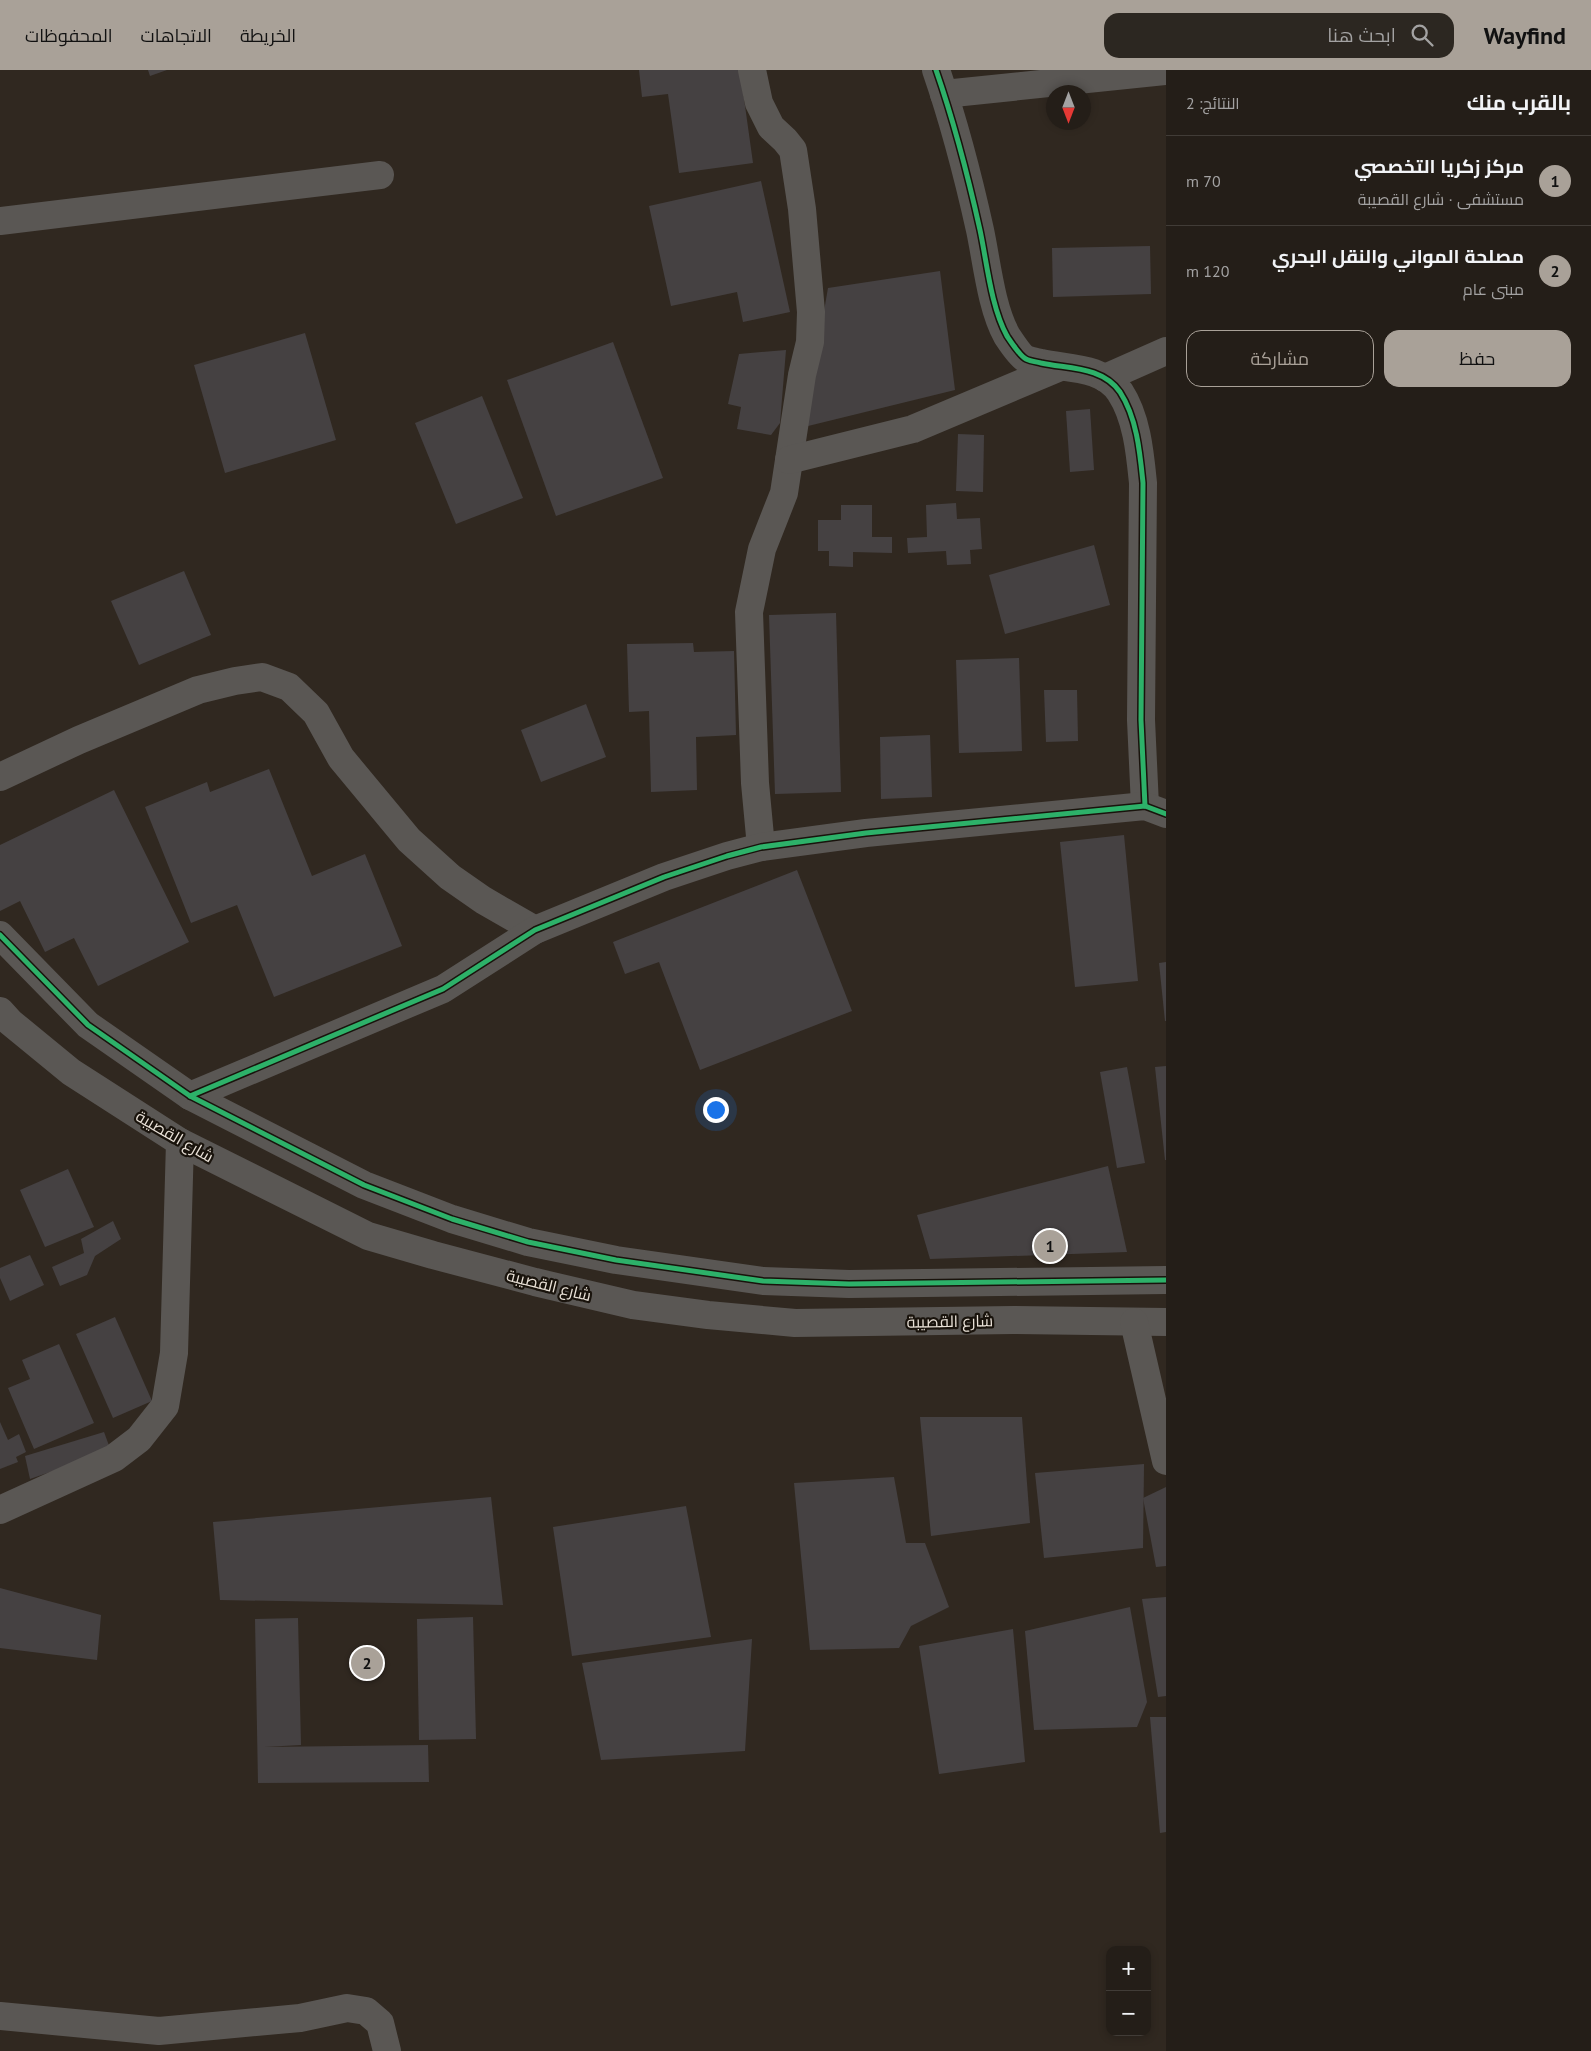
<!DOCTYPE html>
<html lang="ar">
<meta charset="utf-8">
<style>
body{margin:0;font-family:"PT Sans",Cairo,sans-serif;background:#2c2721;color:#f1f3f6;direction:rtl}
.controls{position:absolute;right:15px;bottom:15px;display:grid;overflow:hidden;border-radius:10px;box-shadow:0 2px 8px #0003}
.controls button{width:45px;height:45px;display:grid;place-items:center;padding:0;border:0;border-bottom:1px solid #413c37;background:#241e18;color:#f1f3f6;font:25px sans-serif}
.compass{position:absolute;left:1046px;top:15px;width:45px;height:45px;border-radius:50%;background:#241e18;box-shadow:0 2px 8px #0003;rotate:180deg}
.you{position:absolute;left:715px;top:1039px;width:18px;height:18px;margin:-12px;border:4px solid #fff;border-radius:50%;background:#1a73e8;box-shadow:0 0 0 8px #1a73e833}
.badge{display:grid;place-items:center;width:32px;height:32px;border-radius:50%;background:#a9a198;color:#111;font-size:16px;font-weight:700}
.pin{position:absolute;translate:-50% -50%;border:2px solid #fff;box-shadow:0 1px 5px #0006}
.list{margin:0;padding:0;list-style:none}
h2{display:flex;justify-content:space-between;align-items:center;height:65px;margin:0;padding:0 20px;font-size:21px}
h2 small{font-size:16px;font-weight:400;color:#a3a2a2}
.list li{display:grid;grid-template-columns:32px 1fr auto;gap:15px;align-items:center;box-sizing:border-box;height:90px;padding:0 20px;border-top:1px solid #413c37}
.list b{display:block;font-size:19px;white-space:nowrap}
.list p{margin:0;font-size:16px;white-space:nowrap;color:#a3a2a2}
.list em{font-size:16px;font-style:normal;color:#a3a2a2}
.actions{display:flex;gap:10px;padding:15px 20px}
.actions a{flex:1;padding:11px 0;border:1px solid #a9a198;border-radius:15px;text-align:center;font-size:18px;color:#a9a198}
.actions .main{background:#a9a198;color:#111}
.icon{flex:none;width:28px;height:28px;fill:none;stroke:currentColor;stroke-width:2;stroke-linecap:round;stroke-linejoin:round}
.map{position:relative;flex:none;width:1166px;height:1981px;overflow:hidden;direction:ltr}
header{display:flex;align-items:center;gap:30px;box-sizing:border-box;height:70px;padding:0 25px;background:#a9a198;color:#111}
header strong{font-size:24px}
nav{display:flex;gap:28px;margin-inline-start:auto;font-size:18px}
.search{width:350px;height:45px;background:#2c2721;display:flex;align-items:center;gap:12px;box-sizing:border-box;padding:0 18px;border-radius:15px;color:#a3a2a2;font-size:19px}
main{display:flex}
aside{flex:1;background:#241e18}
.map>svg:first-child{display:block}
.building{fill:#454142}
.lines{fill:none;stroke-linecap:round;stroke-linejoin:round}
.minor{stroke:#5a5754;stroke-width:28}
.cycleway-casing{stroke:#19130c;stroke-width:8}
.cycleway{stroke:#2db169;stroke-width:5}
.labels{text-anchor:middle;stroke-width:4.5;stroke-linejoin:round;paint-order:stroke}
.street-label{font-size:16px;fill:#eae2d8;stroke:#19130c}
</style>
<header>
<strong>Wayfind</strong>
<div class="search"><svg class="icon" aria-label="search" viewBox="0 0 24 24"><circle cx="10" cy="10" r="6"/><path d="M15 15l6 6"/></svg>ابحث هنا</div>
<nav><a>الخريطة</a><a>الاتجاهات</a><a>المحفوظات</a></nav>
</header>
<main>
<aside>
<h2>بالقرب منك<small>النتائج: 2</small></h2>
<ul class="list">
<li><span class="badge">1</span><div><b>مركز زكريا التخصصي</b><p>مستشفى · شارع القصيبة</p></div><em>70 m</em></li>
<li><span class="badge">2</span><div><b>مصلحة المواني والنقل البحري</b><p>مبنى عام</p></div><em>120 m</em></li>
</ul>
<div class="actions"><a class="main">حفظ</a><a>مشاركة</a></div>
</aside>
<div class="map">
<svg width="1166" height="1981" viewBox="0 0 1166 1981">
<rect width="100%" height="100%" fill="#302820"/>
<g class="building">
<path d="M148,0H167L150,6Z"/>
<path d="M639,0H740L753,93L679,103L668,24L642,27Z"/>
<path d="M761,111L790,242L743,252L737,222L671,236L649,136Z"/>
<path d="M1150,176L1151,224L1053,227L1052,178Z"/>
<path d="M940,201L955,320L804,357L828,218Z"/>
<path d="M305,263L336,370L225,403L194,295Z"/>
<path d="M613,272L663,408L556,446L507,310Z"/>
<path d="M786,280L780,353L771,365L737,359L741,337L728,334L739,284Z"/>
<path d="M482,326L523,428L456,454L415,353Z"/>
<path d="M1090,339L1094,400L1070,402L1066,341Z"/>
<path d="M958,364L984,365L983,422L956,421Z"/>
<path d="M956,433L957,449L980,448L982,479L970,480L971,494L947,495L946,481L908,483L907,468L927,467L926,435Z"/>
<path d="M841,435H872V467H892V483L853,482V497L829,496V481H818V450H841Z"/>
<path d="M1094,475L1110,535L1005,564L989,505Z"/>
<path d="M184,501L211,565L139,595L111,531Z"/>
<path d="M836,543L841,722L775,724L769,545Z"/>
<path d="M693,573L694,582L734,581L736,665L696,667L697,720L651,722L649,641L629,642L627,574Z"/>
<path d="M1019,588L1022,681L959,683L956,590Z"/>
<path d="M1044,620H1077L1078,671L1046,672Z"/>
<path d="M586,634L606,687L541,712L521,660Z"/>
<path d="M930,665L932,727L881,729L880,667Z"/>
<path d="M269,699L312,806L365,784L402,876L274,927L237,835L191,853L145,737L207,712L210,722Z"/>
<path d="M114,720L189,872L98,916L74,868L45,882L20,831L0,841V775Z"/>
<path d="M1124,765L1138,911L1075,917L1060,772Z"/>
<path d="M797,800L852,941L700,1000L659,892L625,904L613,872Z"/>
<path d="M1166,892V951H1165L1159,893Z"/>
<path d="M1166,996V1090H1165L1155,997Z"/>
<path d="M1127,997L1145,1093L1117,1098L1100,1002Z"/>
<path d="M1108,1096L1127,1182L930,1189L917,1145Z"/>
<path d="M68,1099L94,1157L45,1177L20,1120Z"/>
<path d="M113,1151L121,1169L95,1186L87,1205L60,1216L52,1197L84,1183L81,1169Z"/>
<path d="M30,1185L44,1215L10,1231L0,1208V1198Z"/>
<path d="M115,1247L152,1331L113,1348L76,1264Z"/>
<path d="M59,1274L94,1353L34,1379L8,1318L30,1309L22,1290Z"/>
<path d="M920,1347H1022L1030,1453L931,1466Z"/>
<path d="M0,1352L8,1370L19,1364L26,1382L16,1387L18,1392L0,1399Z"/>
<path d="M104,1362L111,1381L30,1409L25,1386Z"/>
<path d="M1144,1394L1143,1478L1044,1488L1035,1403Z"/>
<path d="M894,1407L906,1473H925L949,1537L911,1556L899,1578L810,1580L794,1413Z"/>
<path d="M1166,1417V1496L1156,1497L1143,1428Z"/>
<path d="M491,1427L503,1535L220,1530L213,1452Z"/>
<path d="M686,1436L711,1567L572,1586L553,1457Z"/>
<path d="M0,1518L101,1545L97,1590L0,1578Z"/>
<path d="M1166,1527V1626L1158,1627L1142,1529Z"/>
<path d="M1130,1537L1147,1632L1137,1657L1034,1660L1025,1561Z"/>
<path d="M473,1547L476,1669L419,1670L417,1549Z"/>
<path d="M298,1548L301,1675L264,1677L428,1675L429,1712L258,1713L255,1549Z"/>
<path d="M1013,1559L1025,1692L939,1704L919,1576Z"/>
<path d="M752,1569L745,1681L601,1690L582,1593Z"/>
<path d="M1150,1647H1166V1762L1160,1763Z"/>
</g>
<g class="lines">
<g class="minor">
<path d="M752,0L759,33L771,57L785,70L793,80L802,139L811,242L810,272L802,305L784,423L762,479L749,542L755,713L761,777"/>
<path d="M936,0C954,52 968,106 980,160C987,193 991,237 1007,266C1011,272 1020,286 1026,289C1030,291 1037,292 1041,293C1068,299 1102,296 1120,322C1137,348 1140,383 1143,413L1141,650L1145,736"/>
<path d="M944,24L1166,1"/>
<path d="M0,151L380,105"/>
<path d="M1105,308L1166,281"/>
<path d="M789,390L913,359L1060,297"/>
<path d="M0,707L79,670L198,620L235,611L262,607L289,617L316,643L341,688L409,770L450,807L483,830L535,860"/>
<path d="M0,865L88,955L190,1026L364,1115L452,1149L528,1172L616,1190L763,1211L849,1214L1166,1210"/>
<path d="M0,941L10,952L71,1002L180,1072L368,1166L433,1185L535,1212L633,1235L708,1245L795,1253L1013,1250L1166,1252"/>
<path d="M190,1026L443,919L535,860L664,807L727,786L761,777L866,763L1145,736L1166,744"/>
<path d="M1134,1252L1166,1391"/>
<path d="M0,1440L114,1388L139,1369L165,1336L174,1283L180,1072"/>
<path d="M0,1946L159,1961L300,1948L347,1938L366,1941L380,1953L387,1981"/>
</g>
<g class="cycleway-casing">
<g id="cycleway">
<path d="M936,0C954,52 968,106 980,160C987,193 991,237 1007,266C1011,272 1020,286 1026,289C1030,291 1037,292 1041,293C1068,299 1102,296 1120,322C1137,348 1140,383 1143,413L1141,650L1145,736"/>
<path d="M0,865L88,955L190,1026L364,1115L452,1149L528,1172L616,1190L763,1211L849,1214L1166,1210"/>
<path d="M190,1026L443,919L535,860L664,807L727,786L761,777L866,763L1145,736L1166,744"/>
</g>
</g>
<use href="#cycleway" class="cycleway"/>
</g>
<g class="labels">
<g class="street-label">
<text transform="translate(175 1066) rotate(30)" y="6">شارع القصيبة</text>
<text transform="translate(549 1215) rotate(14)" y="6">شارع القصيبة</text>
<text transform="translate(950 1251) rotate(-1)" y="6">شارع القصيبة</text>
</g>
</g>
</svg>
<div class="controls">
<button>+</button>
<button>−</button>
</div>
<svg class="compass" viewBox="-18 -18 36 36"><path d="M0-13l5 13h-10z" fill="#e53935"/><path d="M0 13l5-13h-10z" fill="#a3a2a2"/></svg>
<div class="you"></div>
<div class="pin badge" style="left:1050px;top:1176px">1</div>
<div class="pin badge" style="left:367px;top:1593px">2</div>
</div>
</main>
